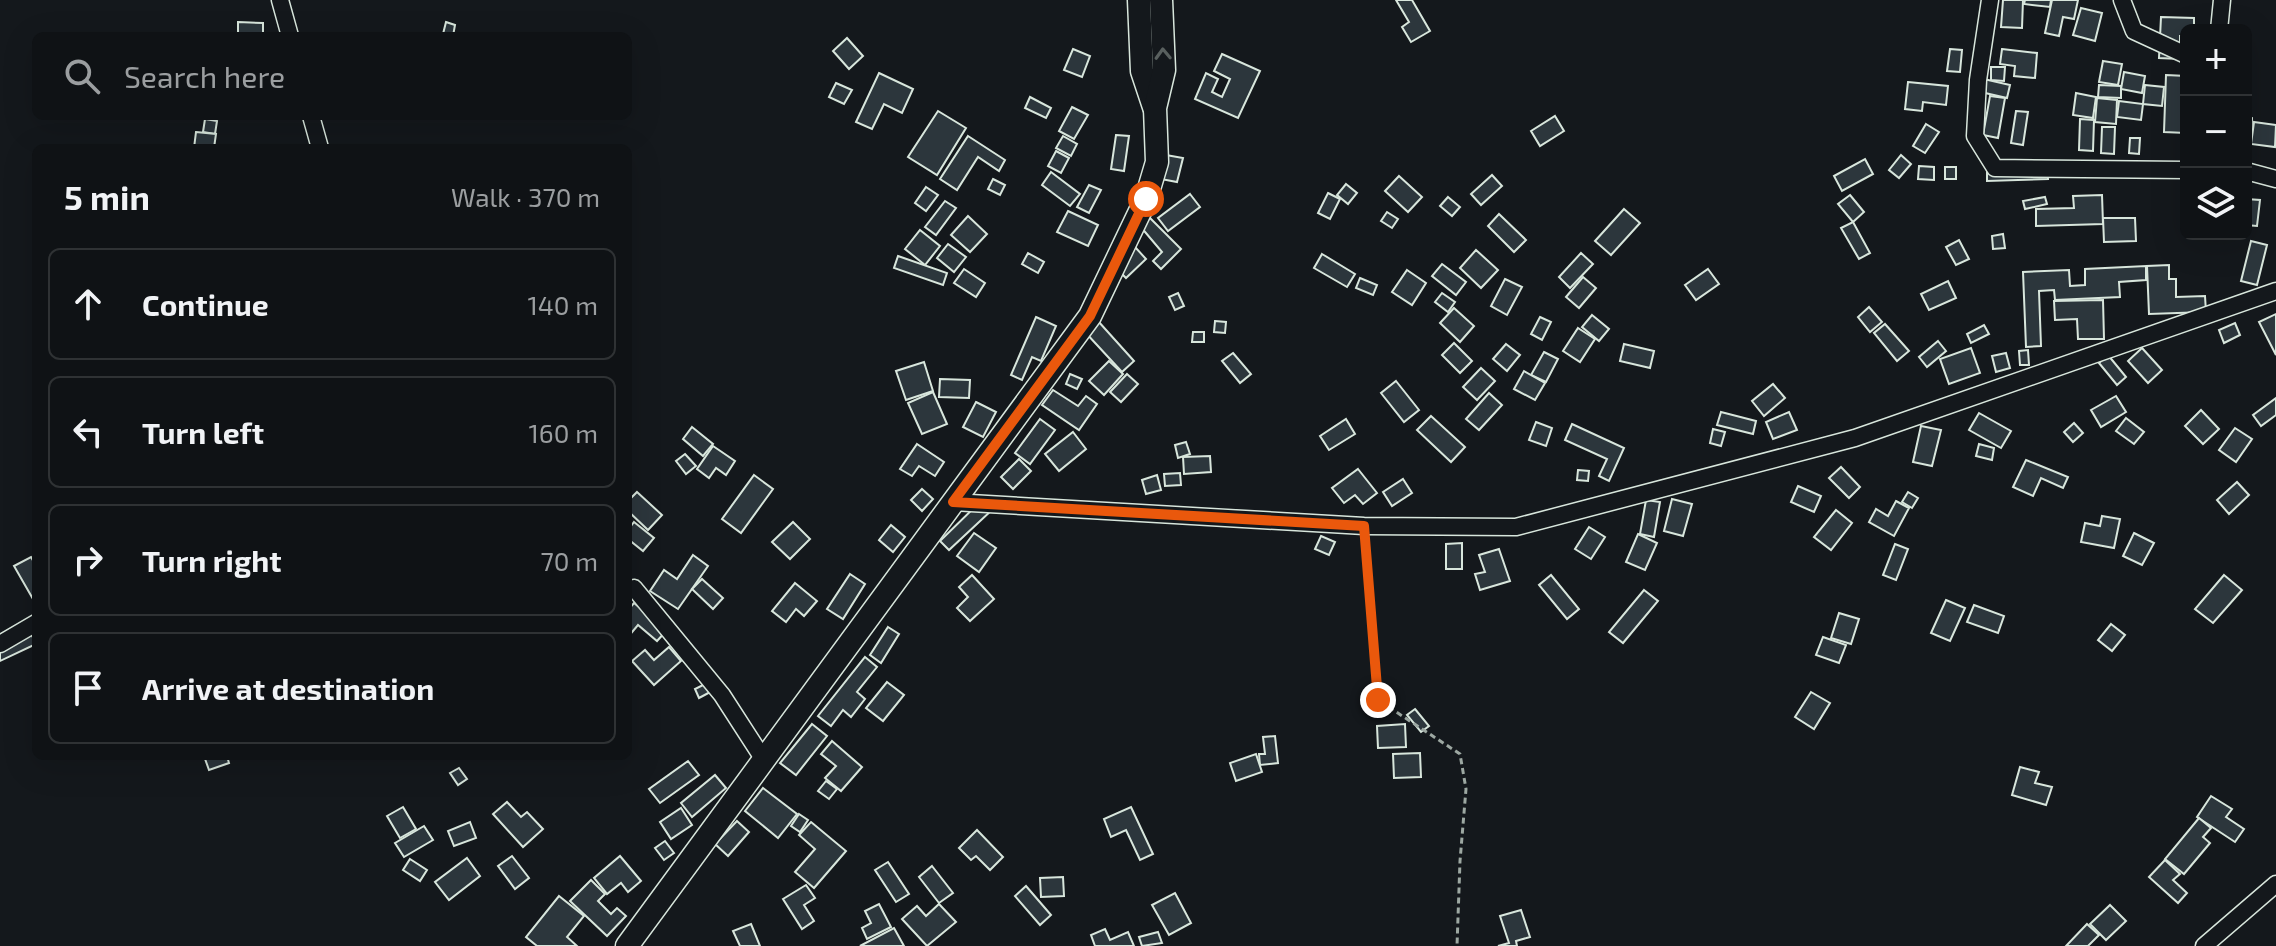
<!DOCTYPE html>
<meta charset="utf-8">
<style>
body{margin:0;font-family:"Exo 2",sans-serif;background:#181b1e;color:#f1f3f6}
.controls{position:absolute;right:24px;top:24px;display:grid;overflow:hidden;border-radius:12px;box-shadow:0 8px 32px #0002}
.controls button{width:72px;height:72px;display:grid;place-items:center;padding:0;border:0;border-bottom:2px solid #2f3234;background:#0f1215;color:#f1f3f6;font:40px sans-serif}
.stop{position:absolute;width:24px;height:24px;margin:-18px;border:6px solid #ea580c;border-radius:50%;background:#fff}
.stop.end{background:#ea580c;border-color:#fff;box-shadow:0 2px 8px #0008}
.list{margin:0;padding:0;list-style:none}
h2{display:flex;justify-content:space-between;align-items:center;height:104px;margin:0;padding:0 32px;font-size:34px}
h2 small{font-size:26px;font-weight:400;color:#9b9ea0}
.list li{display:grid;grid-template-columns:52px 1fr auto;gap:24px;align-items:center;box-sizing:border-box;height:112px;margin:0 16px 16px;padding:0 16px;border:2px solid #2f3234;border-radius:12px}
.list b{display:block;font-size:30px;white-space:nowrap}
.list em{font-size:26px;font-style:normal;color:#9b9ea0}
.icon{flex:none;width:44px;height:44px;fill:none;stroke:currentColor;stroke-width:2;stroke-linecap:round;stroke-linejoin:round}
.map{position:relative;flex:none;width:2276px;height:946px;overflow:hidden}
.search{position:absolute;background:#0f1215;box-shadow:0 8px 32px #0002;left:32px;top:32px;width:600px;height:88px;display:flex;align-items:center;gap:20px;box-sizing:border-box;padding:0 28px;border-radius:12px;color:#9b9ea0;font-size:30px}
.panel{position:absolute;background:#0f1215;box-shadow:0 8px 32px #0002;left:32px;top:144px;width:600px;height:616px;border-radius:12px}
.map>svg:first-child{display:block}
.building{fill:#2c363c;stroke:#d8e6dc;stroke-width:2}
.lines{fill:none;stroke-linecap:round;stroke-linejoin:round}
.minor-casing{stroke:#d8e6dc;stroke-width:19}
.secondary-casing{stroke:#d8e6dc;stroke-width:25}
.path{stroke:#9da8a2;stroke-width:3;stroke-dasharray:6 4;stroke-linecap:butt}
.minor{stroke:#14181c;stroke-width:16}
.secondary{stroke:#14181c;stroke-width:22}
.oneway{stroke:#59605f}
.route{stroke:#ea580c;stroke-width:10}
</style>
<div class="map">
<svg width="2276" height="946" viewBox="0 0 2276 946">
<rect width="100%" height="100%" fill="#14181c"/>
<g class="building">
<path d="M1396,0H1412L1430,31L1411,42L1402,27L1409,22Z"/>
<path d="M2003,0H2023L2022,28L2001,27Z"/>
<path d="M2025,0H2051L2050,7L2024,4Z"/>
<path d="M2052,0H2078L2074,19L2063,17L2059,36L2045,33Z"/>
<path d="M2081,8L2102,13L2095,41L2073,35Z"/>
<path d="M2161,17L2194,18V30H2186V36H2180V59L2159,58Z"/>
<path d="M238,22L263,23V36H238Z"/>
<path d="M446,22L455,25L453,36L443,34Z"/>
<path d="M847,38L863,56L849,69L833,51Z"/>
<path d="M1073,49L1090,56L1082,77L1064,70Z"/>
<path d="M1950,49L1962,50L1960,72L1947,71Z"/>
<path d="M2002,49L2037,53L2035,78L2014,76L2015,66L2000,64Z"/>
<path d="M1222,54L1260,71L1238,118L1195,99L1206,73L1218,79L1212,92L1222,97L1230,79L1214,71Z"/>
<path d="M2103,61L2122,64L2118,85L2099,82Z"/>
<path d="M1991,67H2005L2004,81L1991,80Z"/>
<path d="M2124,72L2145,76L2142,93L2121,89Z"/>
<path d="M879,73L913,89L902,113L884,104L872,129L856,122Z"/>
<path d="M2166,75L2186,76V133L2164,132Z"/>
<path d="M1975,77L2010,85L2007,98L1972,90Z"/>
<path d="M1908,82L1948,86L1946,105L1923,102L1922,111L1905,109Z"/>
<path d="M836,83L852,90L844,104L829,97Z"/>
<path d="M2099,85L2121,86V98L2098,97Z"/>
<path d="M2145,85L2164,87L2162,106L2143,104Z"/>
<path d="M2076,93L2096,97L2093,118L2073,115Z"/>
<path d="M1990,96L2005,98L1998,138L1983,135Z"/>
<path d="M1030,97L1051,108L1046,118L1025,108Z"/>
<path d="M2097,98L2117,100L2116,124L2095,122Z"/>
<path d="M2119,101L2143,104L2141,120L2117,117Z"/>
<path d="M1072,107L1088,115L1074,139L1059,131Z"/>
<path d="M938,111L966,128L937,175L908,157Z"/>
<path d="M2016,111L2028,112L2023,145L2011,143Z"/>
<path d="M1555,116L1564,131L1540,146L1531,131Z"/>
<path d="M2246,117L2252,118L2251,143H2246Z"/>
<path d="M205,119L217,121L215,134L203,132Z"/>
<path d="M2080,119L2094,120L2093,151L2079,150Z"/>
<path d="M2254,122L2276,125L2275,147L2251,144Z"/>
<path d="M1926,124L1939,132L1925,153L1913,146Z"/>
<path d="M2102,127H2115L2114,154L2101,153Z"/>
<path d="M196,132L216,134L214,148H194Z"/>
<path d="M1116,135L1129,136L1124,171L1111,169Z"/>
<path d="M968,136L1005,160L999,171L978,157L957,190L940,179Z"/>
<path d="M1063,136L1077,144L1071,156L1056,148Z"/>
<path d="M2130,138H2140L2139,154L2129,153Z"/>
<path d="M1056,151L1069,158L1061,173L1048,166Z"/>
<path d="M1166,155L1183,158L1177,182L1161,179Z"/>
<path d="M1901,155L1911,164L1899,178L1889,170Z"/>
<path d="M1865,159L1873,174L1842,191L1834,176Z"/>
<path d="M2047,164L2048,179L1987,181V166Z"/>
<path d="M1919,166L1934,167V180L1918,179Z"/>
<rect x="1945" y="167" width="11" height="12"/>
<path d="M1051,172L1080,194L1070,206L1042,185Z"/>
<path d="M1492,175L1502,186L1481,205L1471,194Z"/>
<path d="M1399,176L1422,197L1408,212L1385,191Z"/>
<path d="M993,179L1005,185L1000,195L988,189Z"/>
<path d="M1346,184L1357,193L1348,204L1337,195Z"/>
<path d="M1089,185L1101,190L1089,213L1077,207Z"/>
<path d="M926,187L938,195L926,211L915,203Z"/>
<path d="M1328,193L1340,199L1330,219L1318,213Z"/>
<path d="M1190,194L1200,207L1168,231L1158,218Z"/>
<path d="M1850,195L1864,212L1853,222L1838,204Z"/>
<path d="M2102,195L2103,224L2036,226V209L2074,208L2073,196Z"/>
<path d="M1448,197L1460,207L1452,216L1440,206Z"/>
<path d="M2045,197L2047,204L2025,209L2023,201Z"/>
<path d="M2246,199L2260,200L2257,226L2246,225Z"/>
<path d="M945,201L956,208L936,235L925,227Z"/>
<path d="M1624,209L1640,223L1611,255L1595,241Z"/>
<path d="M1068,211L1098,225L1088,246L1057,232Z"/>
<path d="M1387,212L1398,219L1392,228L1381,221Z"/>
<path d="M1499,214L1526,240L1514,252L1488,226Z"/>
<path d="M968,216L987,234L970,252L951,235Z"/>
<path d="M1149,217L1181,249L1161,269L1153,261L1162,252L1140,226Z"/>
<path d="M2103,218H2135L2136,241L2104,242Z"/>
<path d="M1853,222L1870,253L1859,259L1841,228Z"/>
<path d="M920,230L940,246L925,265L905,249Z"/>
<path d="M2003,234L2005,248L1993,249L1992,236Z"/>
<path d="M1959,240L1969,259L1956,265L1946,247Z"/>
<path d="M2251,241L2267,245L2257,285L2241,281Z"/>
<path d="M948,244L966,257L954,272L937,258Z"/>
<path d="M1135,247L1146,259L1126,278L1114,266Z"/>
<path d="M1476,250L1498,270L1481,288L1460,268Z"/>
<path d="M1028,253L1044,262L1038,273L1022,264Z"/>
<path d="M1581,253L1593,264L1570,288L1559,277Z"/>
<path d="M1322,254L1355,274L1347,287L1314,268Z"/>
<path d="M898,256L947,273L943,285L894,268Z"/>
<path d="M1442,264L1466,282L1456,295L1432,276Z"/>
<path d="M2169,265V279H2176V297L2205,296L2206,312L2149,314L2147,266Z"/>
<path d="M2146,266V280L2119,282L2120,297L2055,300L2054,290L2039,291L2041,346L2026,347L2023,272L2069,270L2070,286L2085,285V269Z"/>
<path d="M964,269L985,283L976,297L954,283Z"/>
<path d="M1708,269L1719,284L1696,300L1685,285Z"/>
<path d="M1407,270L1426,283L1412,305L1392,292Z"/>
<path d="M1583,277L1596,288L1579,308L1566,297Z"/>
<path d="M1360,278L1377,285L1373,295L1356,288Z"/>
<path d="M1505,279L1522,287L1507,315L1491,306Z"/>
<path d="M1948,281L1956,298L1929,310L1921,294Z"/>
<path d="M1178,293L1184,306L1175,310L1169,297Z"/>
<path d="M1442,293L1455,302L1448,312L1435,302Z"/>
<path d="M2103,300L2104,339H2078L2077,319L2055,320L2054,301Z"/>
<path d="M1869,307L1882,322L1870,332L1858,317Z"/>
<path d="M1454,308L1474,326L1460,342L1440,323Z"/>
<path d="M2276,314V355L2259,322Z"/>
<path d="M1592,315L1609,329L1599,341L1582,327Z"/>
<path d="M1036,317L1056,326L1041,361L1032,357L1022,380L1011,375Z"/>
<path d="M1540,317L1551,322L1542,340L1531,334Z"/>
<path d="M1098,321L1134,361L1122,372L1085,332Z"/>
<path d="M1215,321L1226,322L1225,333L1214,332Z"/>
<path d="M2235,323L2240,335L2224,343L2219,330Z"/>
<path d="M1885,324L1909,351L1897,361L1874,333Z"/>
<path d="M1984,325L1989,334L1971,343L1967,334Z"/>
<path d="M1578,328L1595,339L1580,362L1563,351Z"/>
<path d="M1193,332H1204V342H1192Z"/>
<path d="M1938,341L1946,351L1927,367L1919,357Z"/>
<path d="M1454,343L1472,361L1460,373L1442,355Z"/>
<path d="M1506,344L1520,355L1507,371L1493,359Z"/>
<path d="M1624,344L1654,351L1650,368L1620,361Z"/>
<path d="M1971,348L1980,373L1949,384L1940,359Z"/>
<path d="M2142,348L2162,370L2148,383L2128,361Z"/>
<path d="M2028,350L2029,365H2020L2019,351Z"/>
<path d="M1544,352L1558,359L1546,382L1531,375Z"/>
<path d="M1233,353L1251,374L1240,383L1222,361Z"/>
<path d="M2006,353L2010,368L1996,372L1992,356Z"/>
<path d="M2108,355L2126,377L2117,385L2099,363Z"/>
<path d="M1109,361L1123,374L1104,395L1089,381Z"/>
<path d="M924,362L933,391L906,400L896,371Z"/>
<path d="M1481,368L1495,381L1477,400L1463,387Z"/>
<path d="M1524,371L1545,383L1535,400L1514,389Z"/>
<path d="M1070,374L1082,379L1077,389L1066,384Z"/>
<path d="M1127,374L1138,384L1121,402L1110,392Z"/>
<path d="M940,379L970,380L969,398L939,397Z"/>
<path d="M1396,381L1419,410L1404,422L1381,393Z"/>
<path d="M1773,384L1785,398L1764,416L1752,401Z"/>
<path d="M1053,390L1078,406L1086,396L1097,404L1079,430L1042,405Z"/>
<path d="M933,392L947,424L922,434L908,403Z"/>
<path d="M1489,393L1502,405L1479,430L1466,419Z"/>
<path d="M2116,396L2126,412L2101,427L2091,410Z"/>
<path d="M2276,398V415L2261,426L2253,415Z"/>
<path d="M976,402L996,412L983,437L963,427Z"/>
<path d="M2201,410L2219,429L2203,444L2185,426Z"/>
<path d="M1721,412L1756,421L1753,434L1717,425Z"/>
<path d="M1789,412L1797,430L1773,439L1766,422Z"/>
<path d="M1979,413L2011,431L2001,448L1969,430Z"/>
<path d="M1431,416L1465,447L1451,462L1417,430Z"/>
<path d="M2126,418L2144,432L2134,444L2116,431Z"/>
<path d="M1040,419L1055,430L1030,464L1015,453Z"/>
<path d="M1346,419L1355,434L1329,450L1320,436Z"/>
<path d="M1536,422L1552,428L1546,446L1529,440Z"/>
<path d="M2074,423L2083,433L2073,442L2064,432Z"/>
<path d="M1572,424L1624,448L1609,481L1599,476L1607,459L1565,440Z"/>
<path d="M1921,426L1941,430L1932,466L1913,462Z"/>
<path d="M692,427L713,444L703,456L683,439Z"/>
<path d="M2235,428L2252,439L2236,462L2219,450Z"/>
<path d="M1713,429L1725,432L1721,446L1710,443Z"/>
<path d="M1073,432L1086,449L1059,471L1045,454Z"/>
<path d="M1186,442L1190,454L1178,458L1175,445Z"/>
<path d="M917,444L944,462L935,476L919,466L912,476L900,469Z"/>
<path d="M1979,444L1994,448L1992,460L1976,456Z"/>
<path d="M713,446L735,461L726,475L716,468L709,478L697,469Z"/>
<path d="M685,454L696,466L686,474L676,461Z"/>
<path d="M1210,456L1211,472L1184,474L1183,457Z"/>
<path d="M1019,459L1031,471L1013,489L1001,477Z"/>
<path d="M2026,460L2068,477L2063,488L2041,478L2033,496L2013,487Z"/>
<path d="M1841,467L1860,487L1849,498L1829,478Z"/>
<path d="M1358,469L1377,493L1363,504L1355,495L1344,503L1332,488Z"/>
<path d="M1578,470L1589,471L1588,481L1577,480Z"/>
<path d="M1180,473L1181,485L1165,486L1164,474Z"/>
<path d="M754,475L773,489L741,533L722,519Z"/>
<path d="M1157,475L1161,490L1146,494L1142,480Z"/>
<path d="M1403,479L1412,493L1392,506L1383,492Z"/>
<path d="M2237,482L2249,495L2229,514L2217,500Z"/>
<path d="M1798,486L1821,496L1814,512L1791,502Z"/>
<path d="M922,489L933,499L922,511L911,500Z"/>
<path d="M637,492L662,515L648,530L628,511V501Z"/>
<path d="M1908,492L1918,498L1912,508L1902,502Z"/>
<path d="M983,499L993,509L949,550L940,541Z"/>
<path d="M1672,499L1692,504L1683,536L1664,531Z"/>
<path d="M1646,500L1660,502L1654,537L1640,534Z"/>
<path d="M1896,501L1909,508L1894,536L1869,522L1876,509L1888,516Z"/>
<path d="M1836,510L1852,523L1831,550L1814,537Z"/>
<path d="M2102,516L2120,519L2114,548L2081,542L2085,523L2100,526Z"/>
<path d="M634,522L654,538L643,551L628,539V530Z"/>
<path d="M793,522L810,539L790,559L772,542Z"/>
<path d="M891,525L905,537L893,552L879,540Z"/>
<path d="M1589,527L1605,537L1591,559L1575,549Z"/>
<path d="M974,533L996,548L979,572L957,556Z"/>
<path d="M2134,533L2154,543L2142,565L2123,556Z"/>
<path d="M1638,534L1657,543L1645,570L1626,562Z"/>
<path d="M1321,536L1335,542L1329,555L1315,549Z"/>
<path d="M1462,543V569H1446V544Z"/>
<path d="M1895,544L1908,549L1896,580L1883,575Z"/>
<path d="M1499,549L1510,581L1480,590L1475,574L1485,572L1479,555Z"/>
<path d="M693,555L708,566L678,609L650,591L664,570L677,579Z"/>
<path d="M31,557L36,566V597L33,599L14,566Z"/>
<path d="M850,574L865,584L843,619L827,609Z"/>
<path d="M972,575L994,599L970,621L957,608L968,597L959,587Z"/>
<path d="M1551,575L1579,609L1567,619L1539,585Z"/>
<path d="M2224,575L2242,590L2213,623L2195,609Z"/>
<path d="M702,579L723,598L713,609L692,589Z"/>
<path d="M795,583L817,601L804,616L796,609L786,622L772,611Z"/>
<path d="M1644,590L1658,601L1623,643L1609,632Z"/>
<path d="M1946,600L1965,608L1950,641L1931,633Z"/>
<path d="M634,603L667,630L657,641L638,625L628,637V610Z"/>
<path d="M1974,605L2004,616L1998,633L1967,622Z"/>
<path d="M1839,613L1859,619L1851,644L1831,638Z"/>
<path d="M2111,624L2125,635L2112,651L2098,640Z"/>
<path d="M28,627L36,644L0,661V640Z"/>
<path d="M888,627L899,634L881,663L870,655Z"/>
<path d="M1823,637L1846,645L1839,663L1816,655Z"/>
<path d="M669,647L681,661L654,685L632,661L645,650L654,660Z"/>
<path d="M865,657L877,667L857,692L865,699L851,717L843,710L831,726L818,716Z"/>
<path d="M709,682L714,690L699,698L695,689Z"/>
<path d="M887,682L904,695L883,721L866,708Z"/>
<path d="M1811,692L1830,703L1814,729L1795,717Z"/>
<path d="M1415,709L1429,726L1421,732L1407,715Z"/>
<path d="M812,724L827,736L796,775L780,763Z"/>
<path d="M1405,724L1406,747L1378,748L1377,726Z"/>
<path d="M1275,736L1278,763L1260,765L1259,754H1265L1263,737Z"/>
<path d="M832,741L862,767L841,791L825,778L836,766L821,754Z"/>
<path d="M1420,753L1421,777L1394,778L1393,754Z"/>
<path d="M1256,754L1262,772L1236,781L1230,763Z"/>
<path d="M204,756H227L229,763L209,770Z"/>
<path d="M688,761L699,775L660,803L649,789Z"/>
<path d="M2020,767L2039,772L2035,783L2052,787L2046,805L2012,795Z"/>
<path d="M459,768L467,779L458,785L450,773Z"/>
<path d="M715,775L726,788L692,817L681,803Z"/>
<path d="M826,781L837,789L829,799L818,791Z"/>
<path d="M763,788L797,814L778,838L745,811Z"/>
<path d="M2211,796L2232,809L2226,817L2244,829L2235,842L2197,817Z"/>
<path d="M507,802L521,817L527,812L543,829L523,847L493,814Z"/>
<path d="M403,807L416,829L400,838L387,816Z"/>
<path d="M1131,807L1153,854L1140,860L1126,830L1111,837L1104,819Z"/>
<path d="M681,808L692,825L671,839L660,822Z"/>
<path d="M799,814L808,820L800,832L791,826Z"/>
<path d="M2199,818L2211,828L2203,837L2210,843L2184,874L2165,859Z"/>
<path d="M737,821L749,832L728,856L715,844Z"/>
<path d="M470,822L476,838L454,846L448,831Z"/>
<path d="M811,822L846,851L814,888L795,872L815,849L799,835Z"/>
<path d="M424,826L433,840L404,857L395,843Z"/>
<path d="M977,830L1003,857L990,870L976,856L971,860L959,848Z"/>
<path d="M665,841L674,853L664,860L655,848Z"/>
<path d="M512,856L529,878L515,889L498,866Z"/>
<path d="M620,856L641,881L628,892L621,883L607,894L594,878Z"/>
<path d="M467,858L480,876L449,900L435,882Z"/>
<path d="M410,859L427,870L420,881L403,870Z"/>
<path d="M2165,860L2180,874L2173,880L2187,893L2178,903L2149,877Z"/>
<path d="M888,862L909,894L896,902L875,870Z"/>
<path d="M932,866L953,893L939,903L919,877Z"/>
<path d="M1063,877L1064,896L1041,897L1040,878Z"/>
<path d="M591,880L605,894L598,901L611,914L617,908L626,916L607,936L570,901Z"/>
<path d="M806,885L815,898L804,905L814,921L802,929L783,899Z"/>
<path d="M1026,886L1051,915L1040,925L1015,896Z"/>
<path d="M1175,893L1191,923L1169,935L1152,905Z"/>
<path d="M559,896L584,916L567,937L577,946H537L526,937Z"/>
<path d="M879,904L891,927L867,939L862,928L871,923L865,911Z"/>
<path d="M939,904L956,922L927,946L902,919L917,906L926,916Z"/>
<path d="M2110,905L2126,921L2106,940L2090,924Z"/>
<path d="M1521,910L1530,937L1516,941L1517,946H1498L1509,943L1500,916Z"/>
<path d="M751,924L760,946H740L733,931Z"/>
<path d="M2087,924L2099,935L2088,946H2066Z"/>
<path d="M894,928L904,946H860Z"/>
<path d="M1105,929L1110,940L1128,932L1134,946H1095L1091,935Z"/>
<path d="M1158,932L1162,943L1142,946L1139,937Z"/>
</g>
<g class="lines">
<g class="minor-casing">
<g id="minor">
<path d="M280,0L290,36"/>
<path d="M1990,0L1978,80L1975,136L1995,168L2186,170"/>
<path d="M2122,0L2134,31L2186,55"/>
<path d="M2219,30L2222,0"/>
<path d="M311,116L320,148"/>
<path d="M2246,171L2276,179"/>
<path d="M953,502L1364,526L1516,527L1855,438L2276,291"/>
<path d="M634,588L722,695L764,760"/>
<path d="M0,644L36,623"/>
<path d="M2204,946L2276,884"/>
</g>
</g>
<g class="secondary-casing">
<g id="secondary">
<path d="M1139,0L1142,71L1154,107"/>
<path d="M627,946L1090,316L1146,199L1157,162L1155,108L1164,70L1161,0"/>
</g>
</g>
<path class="path" d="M1365,543L1378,700L1460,754L1466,789L1460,861L1457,946"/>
<use href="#minor" class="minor"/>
<use href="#secondary" class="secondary"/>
</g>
<defs><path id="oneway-chevron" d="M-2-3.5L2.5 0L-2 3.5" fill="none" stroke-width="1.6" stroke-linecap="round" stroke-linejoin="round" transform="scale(2)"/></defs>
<use class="oneway" href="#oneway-chevron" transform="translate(1163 54) rotate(-92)"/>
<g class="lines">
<path class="route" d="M1146,199L1090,316L953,502L1364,526L1378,700"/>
</g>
</svg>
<div class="controls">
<button>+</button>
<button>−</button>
<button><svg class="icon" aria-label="layers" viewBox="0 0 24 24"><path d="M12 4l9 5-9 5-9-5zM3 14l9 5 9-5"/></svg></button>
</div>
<div class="stop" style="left:1146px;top:199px"></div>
<div class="stop end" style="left:1378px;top:700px"></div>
<div class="search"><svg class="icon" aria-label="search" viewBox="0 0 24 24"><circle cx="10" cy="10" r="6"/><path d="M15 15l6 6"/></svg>Search here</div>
<section class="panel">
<h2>5 min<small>Walk · 370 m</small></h2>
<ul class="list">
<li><svg class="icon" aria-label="ahead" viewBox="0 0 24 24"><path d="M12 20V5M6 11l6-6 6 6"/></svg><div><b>Continue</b></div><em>140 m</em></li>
<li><svg class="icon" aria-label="left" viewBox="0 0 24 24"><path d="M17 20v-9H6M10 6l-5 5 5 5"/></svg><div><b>Turn left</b></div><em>160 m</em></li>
<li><svg class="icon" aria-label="right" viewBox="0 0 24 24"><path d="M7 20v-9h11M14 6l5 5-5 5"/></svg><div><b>Turn right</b></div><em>70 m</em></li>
<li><svg class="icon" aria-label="arrive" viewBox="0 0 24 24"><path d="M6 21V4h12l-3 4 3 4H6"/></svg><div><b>Arrive at destination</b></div></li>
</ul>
</section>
</div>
